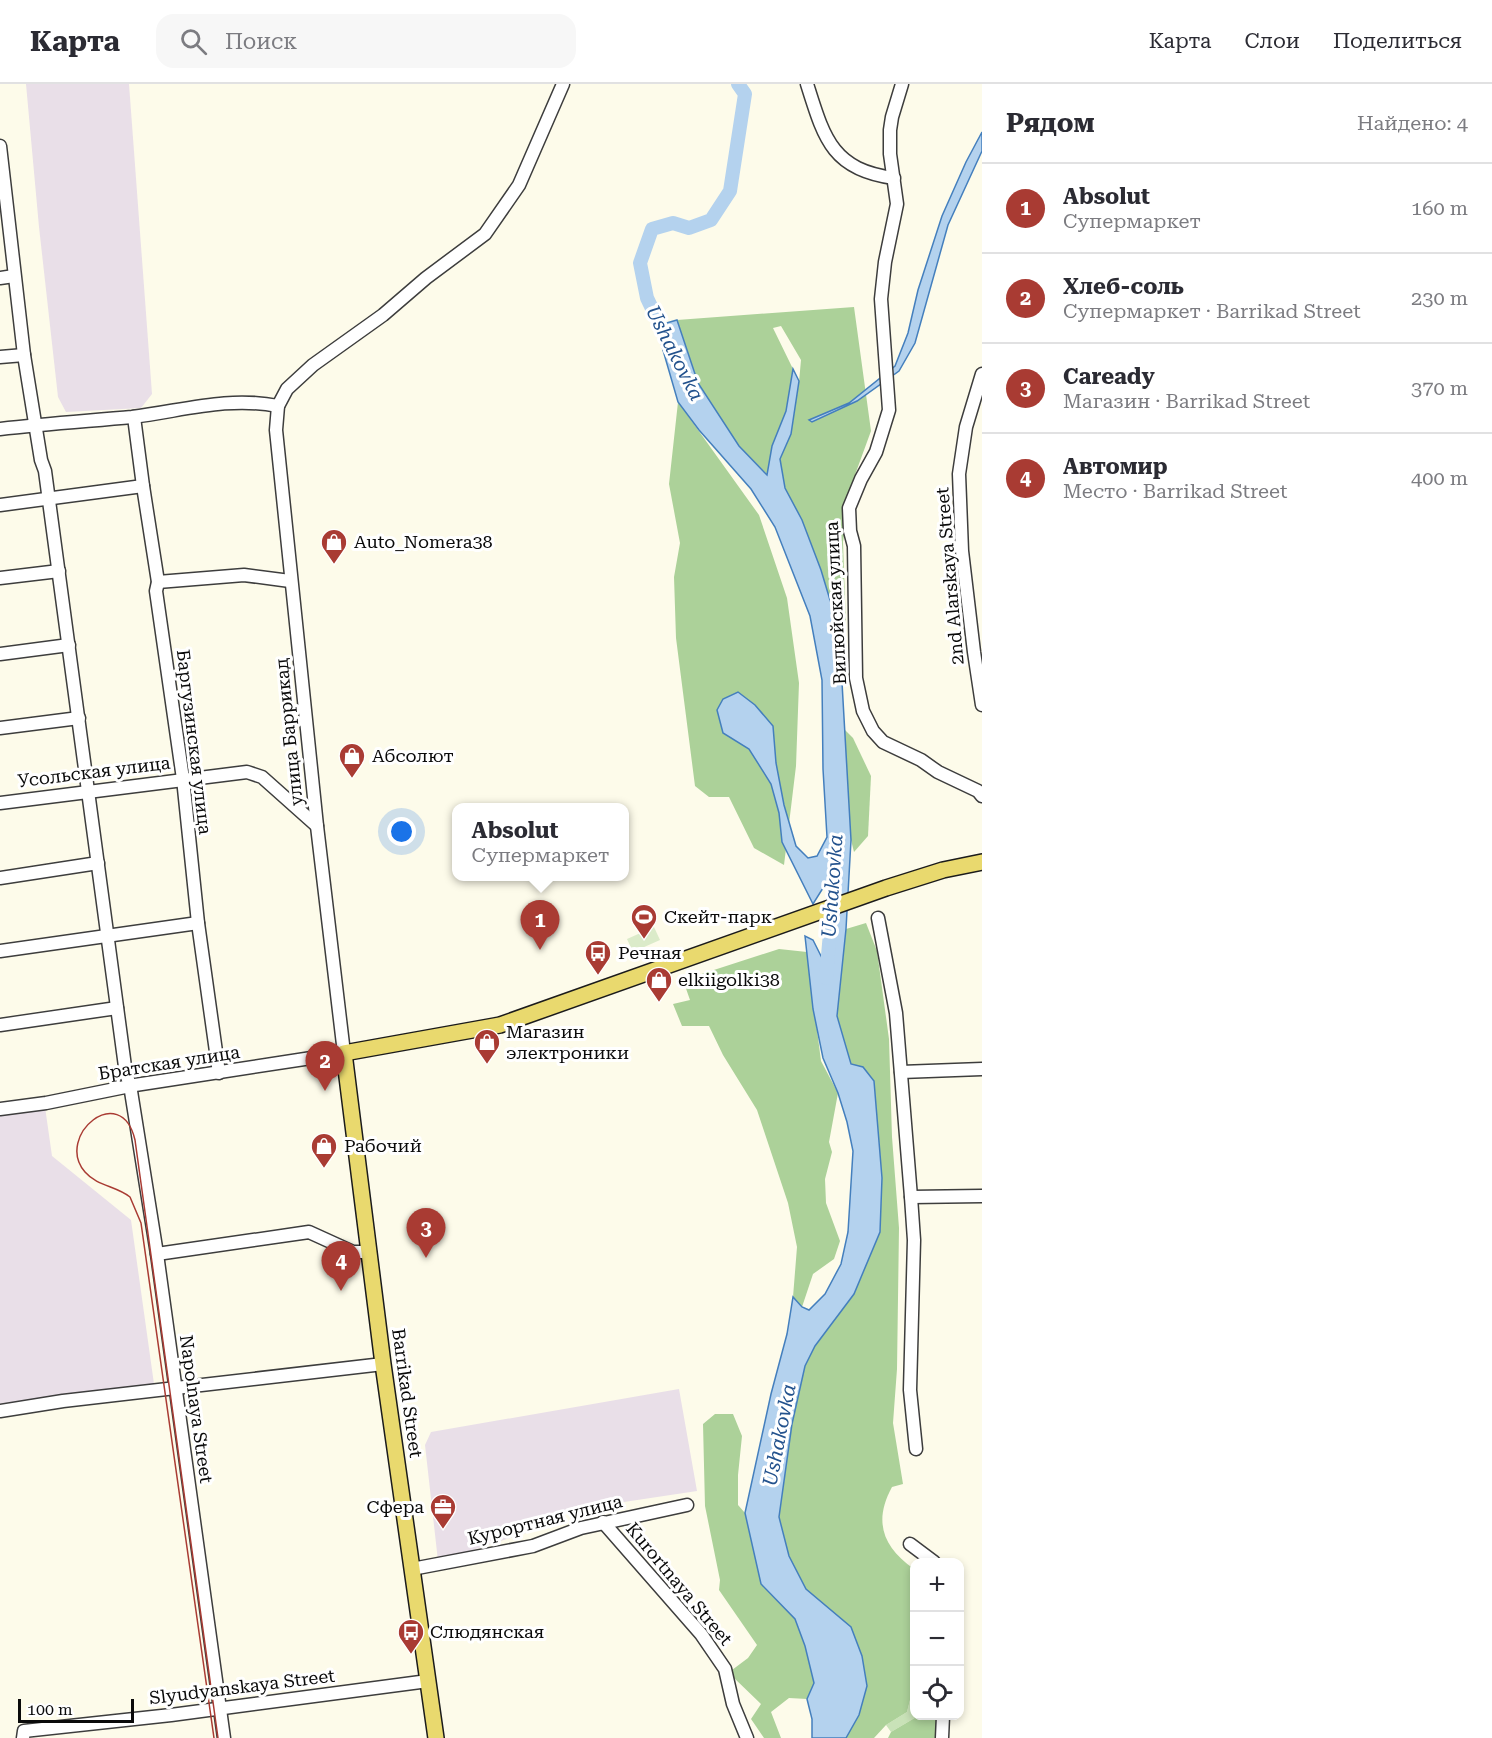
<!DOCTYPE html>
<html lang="ru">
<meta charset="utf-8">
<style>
body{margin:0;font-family:"Roboto Serif",serif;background:#f7f7f7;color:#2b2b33}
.controls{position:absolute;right:18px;bottom:18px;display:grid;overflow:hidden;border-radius:12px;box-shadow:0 3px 9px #0003}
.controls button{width:54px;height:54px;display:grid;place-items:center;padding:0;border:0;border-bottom:2px solid #e1e1e2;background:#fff;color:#2b2b33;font:30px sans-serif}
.scale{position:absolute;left:18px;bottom:15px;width:116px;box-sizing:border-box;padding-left:6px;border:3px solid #0a0a0a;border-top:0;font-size:16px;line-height:21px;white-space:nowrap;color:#0a0a0a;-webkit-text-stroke:4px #fff;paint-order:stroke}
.you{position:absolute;left:402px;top:748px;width:21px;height:21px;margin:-15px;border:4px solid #fff;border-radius:50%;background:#1a73e8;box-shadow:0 0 0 9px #1a73e833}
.badge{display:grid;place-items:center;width:39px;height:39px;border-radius:50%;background:#a93b33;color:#fff;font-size:20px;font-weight:700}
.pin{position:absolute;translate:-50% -50px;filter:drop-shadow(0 2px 3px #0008)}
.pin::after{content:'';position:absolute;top:32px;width:21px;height:18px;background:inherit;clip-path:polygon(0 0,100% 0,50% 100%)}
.popup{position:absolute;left:452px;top:719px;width:177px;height:78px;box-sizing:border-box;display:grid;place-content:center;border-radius:12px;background:#fff;filter:drop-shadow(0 2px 4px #0005);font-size:20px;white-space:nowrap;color:#7c7c81}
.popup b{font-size:22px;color:#2b2b33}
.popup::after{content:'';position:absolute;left:50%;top:100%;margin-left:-12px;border:12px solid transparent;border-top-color:#fff}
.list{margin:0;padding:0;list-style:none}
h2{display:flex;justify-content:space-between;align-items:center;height:78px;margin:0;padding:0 24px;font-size:26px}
h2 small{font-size:20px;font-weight:400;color:#7c7c81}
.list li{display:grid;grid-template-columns:39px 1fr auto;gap:18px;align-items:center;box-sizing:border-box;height:90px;padding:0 24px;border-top:2px solid #e1e1e2}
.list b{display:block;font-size:22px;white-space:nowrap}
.list p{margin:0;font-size:20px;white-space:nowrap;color:#7c7c81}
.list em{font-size:20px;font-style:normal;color:#7c7c81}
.icon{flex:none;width:33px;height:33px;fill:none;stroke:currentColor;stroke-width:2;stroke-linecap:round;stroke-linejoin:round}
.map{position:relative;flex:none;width:982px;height:1654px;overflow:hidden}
header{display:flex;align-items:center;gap:36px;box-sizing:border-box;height:84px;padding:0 30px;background:#fff;border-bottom:2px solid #e1e1e2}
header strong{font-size:28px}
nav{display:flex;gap:33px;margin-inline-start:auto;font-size:21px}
.search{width:420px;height:54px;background:#f7f7f7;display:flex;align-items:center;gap:15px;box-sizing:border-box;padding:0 21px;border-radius:18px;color:#7c7c81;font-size:22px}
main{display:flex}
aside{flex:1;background:#fff}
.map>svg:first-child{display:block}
.industrial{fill:#e9dfe8}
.green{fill:#c9e2b8}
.forest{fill:#acd199}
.pitch{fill:#dbebc9}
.water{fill:#b4d2ee;stroke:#447fbd;stroke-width:1.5}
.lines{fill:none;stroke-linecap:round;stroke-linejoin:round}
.river{stroke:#b4d2ee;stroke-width:14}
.minor-casing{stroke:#3d3d3d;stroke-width:15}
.major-casing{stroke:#1b1b1b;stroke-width:18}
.minor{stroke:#fff;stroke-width:12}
.major{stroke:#e9d96e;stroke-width:15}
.tram{stroke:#a93b33;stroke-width:1.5}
.labels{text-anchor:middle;stroke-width:6;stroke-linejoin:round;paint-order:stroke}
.poi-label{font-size:18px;fill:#0a0a0a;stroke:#fff;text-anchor:start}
.street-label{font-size:18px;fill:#0a0a0a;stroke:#fff}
.water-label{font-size:20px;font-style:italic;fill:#23528d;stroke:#fff}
</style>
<header>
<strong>Карта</strong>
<div class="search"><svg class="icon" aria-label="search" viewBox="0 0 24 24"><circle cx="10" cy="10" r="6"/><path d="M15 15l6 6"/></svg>Поиск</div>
<nav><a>Карта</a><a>Слои</a><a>Поделиться</a></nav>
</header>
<main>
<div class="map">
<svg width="982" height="1654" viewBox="0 0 982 1654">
<rect width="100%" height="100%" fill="#fdfbea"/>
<g class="industrial">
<path d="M26,0H129L152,310L141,324L66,328L58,313L39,143Z"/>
<path d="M45,1023L52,1072L131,1136L154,1300L0,1320V1029Z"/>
<path d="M679,1305L697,1407L551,1429L548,1442L438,1477L425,1361L431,1348Z"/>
</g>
<path class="green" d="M829,1436L914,1558V1632H918L891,1648L886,1641L907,1628L913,1604Z"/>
<g class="forest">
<path d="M854,223L871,347L852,399L843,458L846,542L839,546L821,486L802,436L785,404L780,375L791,350L799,298L801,276L781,242L773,244L793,285L786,327L772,362L768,391L739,362L698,299L677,236Z"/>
<path d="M678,318L759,431L787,514L799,599L796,682L784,781L754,764L729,713H709L695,702L676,554L674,493L680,459L669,400Z"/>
<path d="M844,645L853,654L871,692L868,752L854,768L851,756Z"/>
<path d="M866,839L877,867L889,955L892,1053L899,1144L897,1285L893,1339L903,1400L892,1403C873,1438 883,1463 914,1485V1572L913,1577V1604L907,1628L886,1641L874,1654H846L859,1631L822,1520L806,1505L789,1472L779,1433L792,1340L805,1282L815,1262L854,1210L880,1148L882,1094L874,997L851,980L837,932L846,845Z"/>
<path d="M779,865L807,868L821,977L838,1009L829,1058L832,1068L825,1095L826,1119L840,1157L834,1175L813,1190L802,1223L793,1213L797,1163L788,1119L757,1026L723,971L709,942H682L673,920L690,916L683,896Z"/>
<path d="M715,1330H733L742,1352L738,1391V1421L745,1429L761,1499L795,1535L805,1562L814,1599L807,1615L789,1614L771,1628L781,1654H764L751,1635L761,1620L733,1593L732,1586L748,1574L757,1561L719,1506L720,1496L705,1422L703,1340Z"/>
<path d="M918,1632H936V1654H888L891,1648Z"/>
</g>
<path class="pitch" d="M654,843L660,856L633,868L627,855Z"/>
<g class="water">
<path d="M982,48V67L948,141L915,259L899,287L857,317L812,338L809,336L849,319L895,282L908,249L918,206L942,132L966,78Z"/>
<path d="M677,236L698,299L739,362L767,391L772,362L786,327L793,285L799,297L791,350L780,375L785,404L802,436L821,486L839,546L851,756L846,845L837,932L851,980L863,983L874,997L882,1094L880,1148L854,1210L815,1262L805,1282L792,1340L779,1433L789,1472L806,1505L851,1543L862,1572L867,1602L859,1631L846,1654H812V1635L807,1615L814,1599L805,1562L795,1535L761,1500L745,1429L771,1310L787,1250L793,1213L802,1223L809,1226L825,1210L841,1180L848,1148L853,1067L847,1038L838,1009L823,974L813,925L805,852L813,856L822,874L833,878L835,831L830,813L828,796L813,820L782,758L779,729L771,700L749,665L723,649L717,626L723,615L738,608L755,621L773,642L776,679L784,721L796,762L808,774L817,772L827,753L823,685L822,596L810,532L775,443L751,405L699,346L678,318L656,242Z"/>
</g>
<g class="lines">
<g class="river">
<path d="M667,256L647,214L640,179L652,145L673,139L689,144L711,136L730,107L745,10L738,0"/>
<path d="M826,894L833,815"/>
</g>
<g class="minor-casing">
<g id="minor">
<path d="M807,0C824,54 832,86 894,94"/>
<path d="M902,0L892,33L890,46V70L897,120L885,178L881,215L889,326L876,368L861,395L849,424L850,447L854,462L856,594L863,627L873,647L883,658L921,676L938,688L978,707L982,712"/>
<path d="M0,62L24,271L41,376L45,387L126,990L130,1001L157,1170L224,1654"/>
<path d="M0,194L14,192"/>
<path d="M0,273L24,271"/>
<path d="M982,290L966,343L959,390L962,467L974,568L982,621"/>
<path d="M134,333L143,402L158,498L156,507L183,695L198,839L219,989"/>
<path d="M0,345C44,340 88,337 132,333C182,327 227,312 278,322"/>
<path d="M0,421L143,402"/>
<path d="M0,494L59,487"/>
<path d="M158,498L244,491L290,497"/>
<path d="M0,570L69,561"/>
<path d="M0,644L79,634"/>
<path d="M0,719L247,688L262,693L317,742"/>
<path d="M0,794L98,779"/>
<path d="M878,834L896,929L911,1113L914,1156L910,1306L916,1365"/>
<path d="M0,867L198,839"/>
<path d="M0,941L117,924"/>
<path d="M901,988L982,985"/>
<path d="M0,1025L46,1019L135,1001L344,969L317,742L276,346L278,322L287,305L313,281L383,231L426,194L485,150L519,101L563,0"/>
<path d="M911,1113L982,1112"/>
<path d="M157,1170L309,1148L353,1168H370"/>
<path d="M0,1327L63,1317L383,1280"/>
<path d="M603,1438L701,1550L725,1585L733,1620L747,1654"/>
<path d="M910,1460L934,1478"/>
<path d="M412,1485L533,1462L581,1444L687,1421"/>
<path d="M23,1654L24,1647L171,1631L428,1597"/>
<path d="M942,1654L943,1632"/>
</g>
</g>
<g class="major-casing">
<path id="major" d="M436,1654L383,1280L344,969L500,941L886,804L943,786L982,778"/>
</g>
<use href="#minor" class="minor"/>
<use href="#major" class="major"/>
<path class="tram" d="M214,1654L141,1139L130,1113C116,1102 97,1102 85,1088C54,1052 121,996 135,1056L218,1654"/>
</g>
<defs>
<g id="shop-pin" transform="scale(1.35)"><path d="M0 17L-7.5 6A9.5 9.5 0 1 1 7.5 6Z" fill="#a93b33" stroke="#fff"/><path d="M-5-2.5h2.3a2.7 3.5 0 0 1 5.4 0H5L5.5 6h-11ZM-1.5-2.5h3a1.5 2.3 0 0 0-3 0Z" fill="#fff"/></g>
<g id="stadium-pin" transform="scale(1.35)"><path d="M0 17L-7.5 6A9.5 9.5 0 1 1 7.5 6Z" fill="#a93b33" stroke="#fff"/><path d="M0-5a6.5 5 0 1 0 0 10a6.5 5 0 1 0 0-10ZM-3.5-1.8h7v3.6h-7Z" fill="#fff"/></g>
<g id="bus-pin" transform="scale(1.35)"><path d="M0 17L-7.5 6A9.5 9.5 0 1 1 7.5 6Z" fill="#a93b33" stroke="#fff"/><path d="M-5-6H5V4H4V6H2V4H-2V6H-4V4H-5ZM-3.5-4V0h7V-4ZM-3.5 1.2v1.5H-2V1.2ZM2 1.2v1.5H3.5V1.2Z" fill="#fff"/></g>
<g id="office-pin" transform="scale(1.35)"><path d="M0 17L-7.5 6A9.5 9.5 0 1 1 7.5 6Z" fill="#a93b33" stroke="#fff"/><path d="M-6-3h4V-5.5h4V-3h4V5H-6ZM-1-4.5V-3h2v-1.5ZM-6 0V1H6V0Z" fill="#fff"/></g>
</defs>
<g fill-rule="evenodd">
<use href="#shop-pin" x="334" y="458"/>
<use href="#shop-pin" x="352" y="672"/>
<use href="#stadium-pin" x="644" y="833"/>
<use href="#bus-pin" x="598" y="869"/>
<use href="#shop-pin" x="659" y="896"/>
<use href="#shop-pin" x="487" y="958"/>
<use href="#shop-pin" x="324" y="1062"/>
<use href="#office-pin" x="443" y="1423"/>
<use href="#bus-pin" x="411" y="1548"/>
</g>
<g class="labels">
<g class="poi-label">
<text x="354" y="464">Auto_Nomera38</text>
<text x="372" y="678">Абсолют</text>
<text x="664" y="839">Скейт-парк</text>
<text x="618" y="875">Речная</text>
<text x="678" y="902">elkiigolki38</text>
<text x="506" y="954">Магазин<tspan x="506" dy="21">электроники</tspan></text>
<text x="344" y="1068">Рабочий</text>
<text x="424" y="1429" text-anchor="end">Сфера</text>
<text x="430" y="1554">Слюдянская</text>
</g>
<g class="street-label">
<text transform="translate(950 492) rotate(-95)" y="6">2nd Alarskaya Street</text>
<text transform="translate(836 519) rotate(-93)" y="6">Вилюйская улица</text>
<text transform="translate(289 648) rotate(-96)" y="6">улица Баррикад</text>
<text transform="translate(194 658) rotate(83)" y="6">Баргузинская улица</text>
<text transform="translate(94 688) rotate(-7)" y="6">Усольская улица</text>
<text transform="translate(169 979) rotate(-9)" y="6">Братская улица</text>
<text transform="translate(407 1309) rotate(82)" y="6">Barrikad Street</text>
<text transform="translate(196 1325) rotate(82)" y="6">Napolnaya Street</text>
<text transform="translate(545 1436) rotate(-14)" y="6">Курортная улица</text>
<text transform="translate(679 1500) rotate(50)" y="6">Kurortnaya Street</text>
<text transform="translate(242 1603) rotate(-7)" y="6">Slyudyanskaya Street</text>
</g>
<g class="water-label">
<text transform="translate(675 269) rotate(63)" y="7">Ushakovka</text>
<text transform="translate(832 802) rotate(-86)" y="7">Ushakovka</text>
<text transform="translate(779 1351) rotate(-79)" y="7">Ushakovka</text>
</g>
</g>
</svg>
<div class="controls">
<button>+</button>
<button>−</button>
<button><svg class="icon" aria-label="locate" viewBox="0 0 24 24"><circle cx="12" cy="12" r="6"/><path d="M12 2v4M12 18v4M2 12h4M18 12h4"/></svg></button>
</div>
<div class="scale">100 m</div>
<div class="you"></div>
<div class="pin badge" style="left:540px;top:866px">1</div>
<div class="popup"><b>Absolut</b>Супермаркет</div>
<div class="pin badge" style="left:325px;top:1007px">2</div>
<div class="pin badge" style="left:426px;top:1174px">3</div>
<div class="pin badge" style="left:341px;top:1207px">4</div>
</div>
<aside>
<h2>Рядом<small>Найдено: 4</small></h2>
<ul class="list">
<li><span class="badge">1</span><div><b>Absolut</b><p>Супермаркет</p></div><em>160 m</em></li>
<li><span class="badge">2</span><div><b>Хлеб-соль</b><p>Супермаркет · Barrikad Street</p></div><em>230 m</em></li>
<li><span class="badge">3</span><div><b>Caready</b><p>Магазин · Barrikad Street</p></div><em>370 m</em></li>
<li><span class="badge">4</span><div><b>Автомир</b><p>Место · Barrikad Street</p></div><em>400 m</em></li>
</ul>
</aside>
</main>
